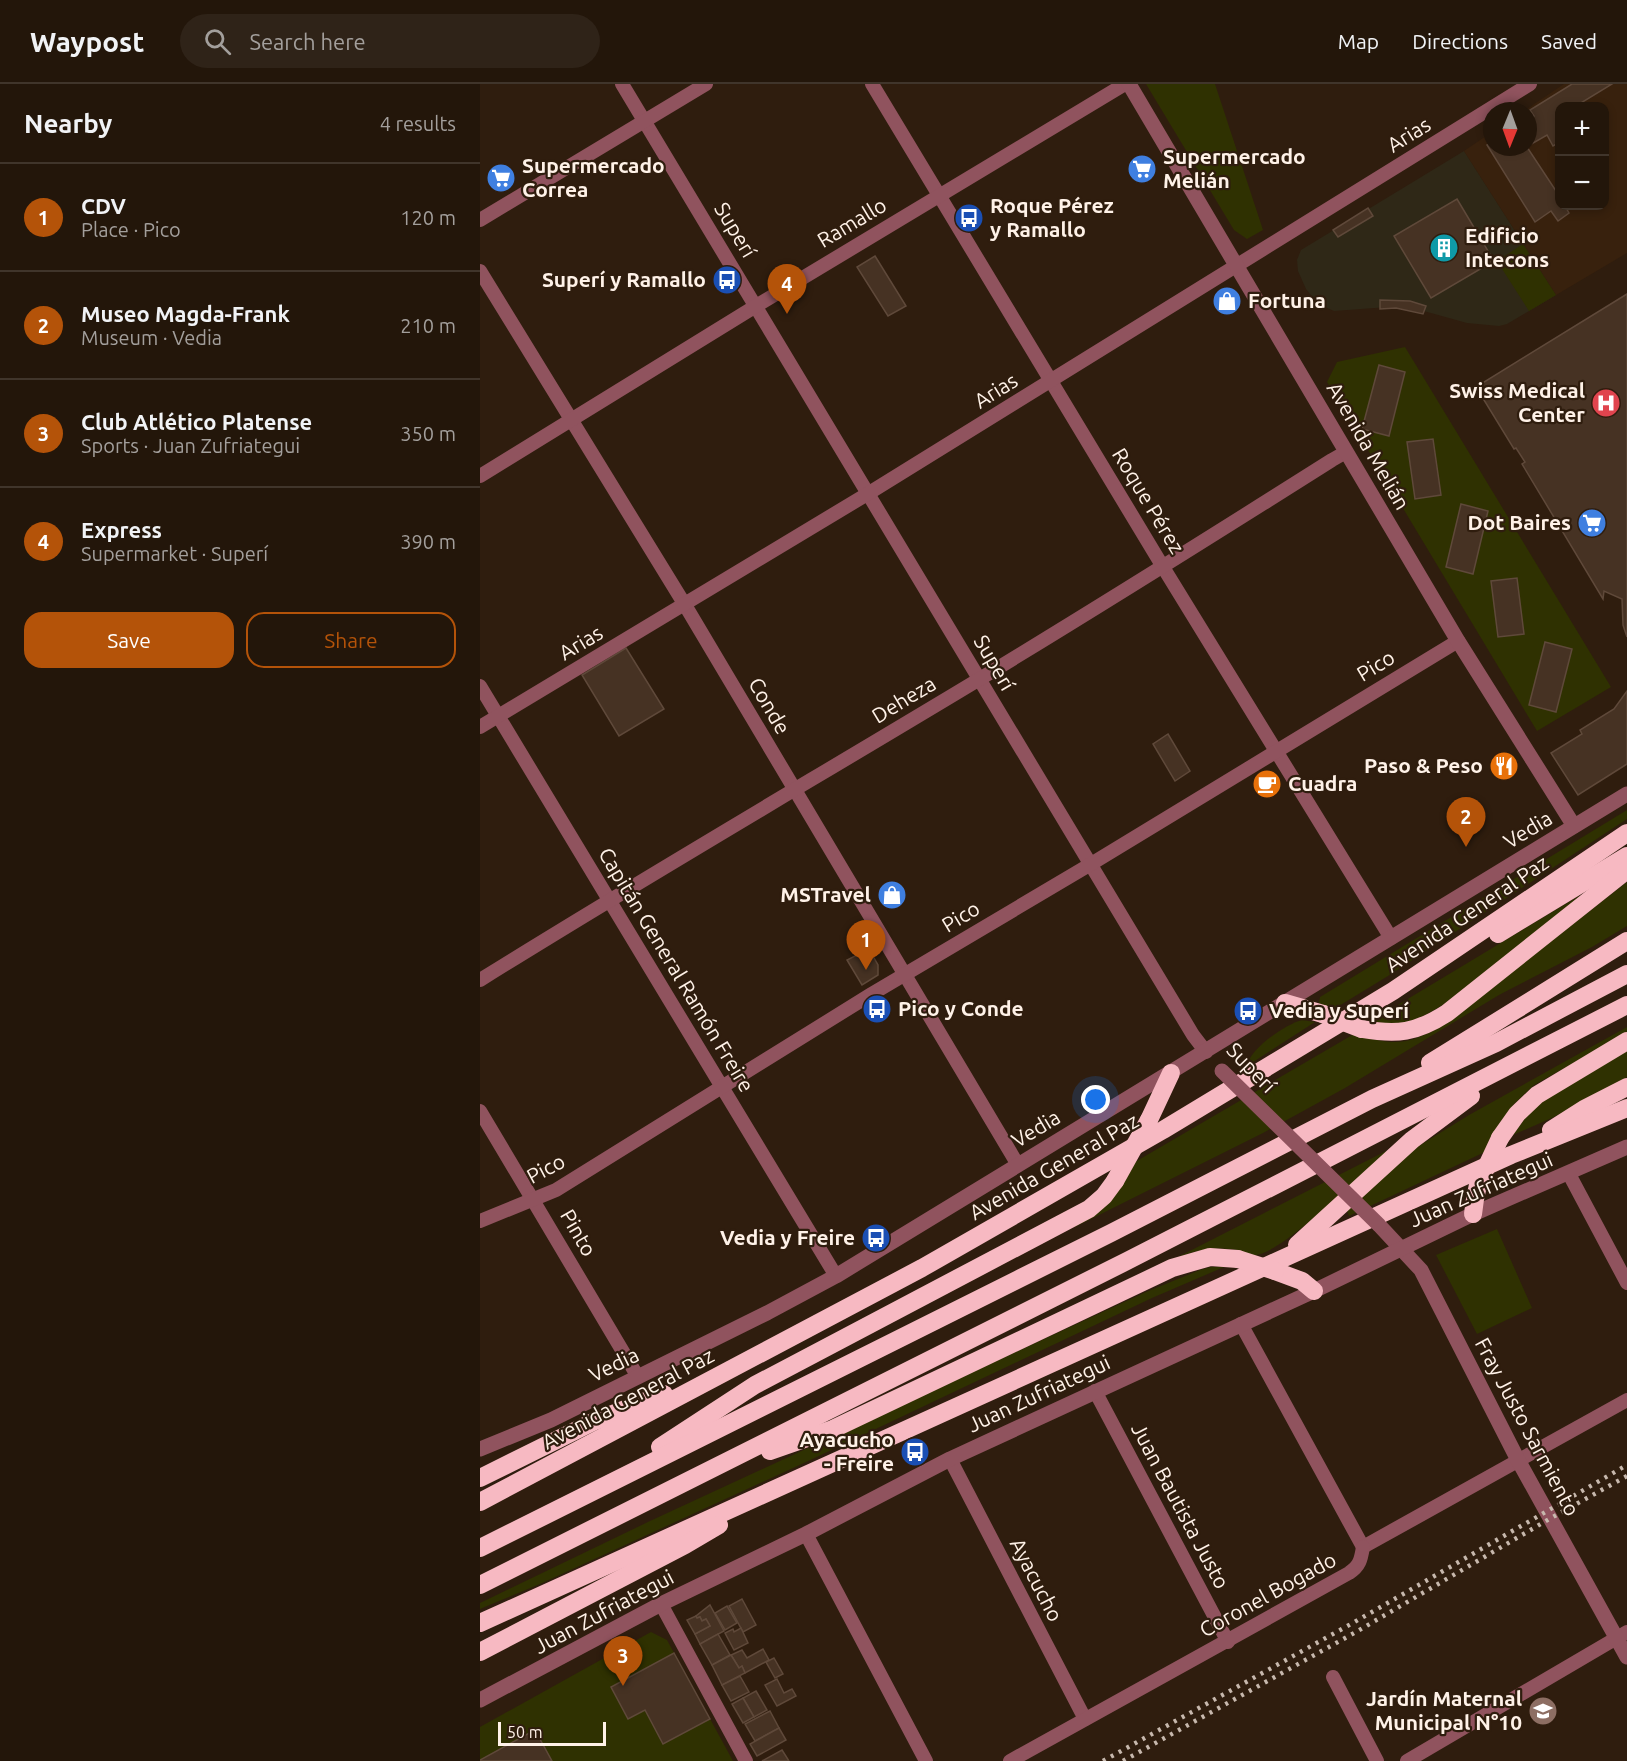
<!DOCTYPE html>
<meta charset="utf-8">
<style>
body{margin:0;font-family:Ubuntu,sans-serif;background:#2f2318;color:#f1f3f6}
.controls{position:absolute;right:18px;top:18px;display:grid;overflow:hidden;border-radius:12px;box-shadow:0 3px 9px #0003}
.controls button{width:54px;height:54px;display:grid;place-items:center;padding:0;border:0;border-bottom:2px solid #40352b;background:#23160a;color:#f1f3f6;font:30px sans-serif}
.compass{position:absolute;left:1003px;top:18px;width:54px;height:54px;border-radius:50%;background:#23160a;box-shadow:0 3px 9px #0003;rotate:181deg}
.scale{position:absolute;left:18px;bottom:15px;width:108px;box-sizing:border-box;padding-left:6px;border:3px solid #fff2e8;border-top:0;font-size:16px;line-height:21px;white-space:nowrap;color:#fff2e8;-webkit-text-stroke:4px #2f1d0e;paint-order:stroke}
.you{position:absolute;left:616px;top:1016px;width:21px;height:21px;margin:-15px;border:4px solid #fff;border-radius:50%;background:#1a73e8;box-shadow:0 0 0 9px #1a73e833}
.badge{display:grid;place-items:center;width:39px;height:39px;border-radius:50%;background:#b45309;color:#fff;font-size:20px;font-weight:700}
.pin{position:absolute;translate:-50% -50px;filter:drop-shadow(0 2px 3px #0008)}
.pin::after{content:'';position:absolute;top:32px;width:21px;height:18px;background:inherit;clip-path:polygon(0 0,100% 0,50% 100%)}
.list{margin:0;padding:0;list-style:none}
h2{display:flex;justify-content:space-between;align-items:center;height:78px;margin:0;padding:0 24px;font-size:26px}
h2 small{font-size:20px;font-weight:400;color:#a39f9c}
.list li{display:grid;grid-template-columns:39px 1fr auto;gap:18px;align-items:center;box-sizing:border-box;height:108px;padding:0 24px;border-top:2px solid #40352b}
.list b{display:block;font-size:22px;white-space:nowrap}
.list p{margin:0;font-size:20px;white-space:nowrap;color:#a39f9c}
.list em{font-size:20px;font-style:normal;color:#a39f9c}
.actions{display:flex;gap:12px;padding:18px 24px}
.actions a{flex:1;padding:14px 0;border:2px solid #b45309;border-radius:18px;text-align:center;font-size:21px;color:#b45309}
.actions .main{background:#b45309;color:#fff}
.icon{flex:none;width:33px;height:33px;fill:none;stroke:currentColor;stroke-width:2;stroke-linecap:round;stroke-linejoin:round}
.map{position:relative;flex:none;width:1147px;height:1677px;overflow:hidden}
header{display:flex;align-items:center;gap:36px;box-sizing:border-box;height:84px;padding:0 30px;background:#23160a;border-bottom:2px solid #40352b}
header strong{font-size:28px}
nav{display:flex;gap:33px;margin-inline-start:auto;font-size:21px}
.search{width:420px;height:54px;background:#2f2318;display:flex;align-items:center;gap:15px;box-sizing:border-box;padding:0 21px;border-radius:33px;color:#a39f9c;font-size:22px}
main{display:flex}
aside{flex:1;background:#23160a}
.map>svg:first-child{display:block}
.commercial{fill:#2f2817}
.built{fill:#38210d;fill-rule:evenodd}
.green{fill:#2f3101}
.building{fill:#463223;stroke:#5f493a;stroke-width:1.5}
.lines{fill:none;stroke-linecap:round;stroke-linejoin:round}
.minor{stroke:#90535e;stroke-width:14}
.tertiary{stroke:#90535e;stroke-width:15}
.motorway{stroke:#f7b9c2;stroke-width:18}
.rail{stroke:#c7b8ad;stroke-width:4.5;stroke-dasharray:3 6;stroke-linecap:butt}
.tertiary-bridge{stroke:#90535e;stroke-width:15}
.motorway-bridge{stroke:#f7b9c2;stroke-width:18}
.labels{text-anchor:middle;stroke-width:4.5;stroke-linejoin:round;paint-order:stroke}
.street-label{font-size:21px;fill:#fff2e8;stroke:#2f1d0e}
.poi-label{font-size:21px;font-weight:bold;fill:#fff2e8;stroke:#2f1d0e;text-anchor:start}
</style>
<header>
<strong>Waypost</strong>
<div class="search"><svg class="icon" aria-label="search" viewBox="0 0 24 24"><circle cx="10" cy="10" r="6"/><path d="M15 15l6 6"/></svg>Search here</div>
<nav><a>Map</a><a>Directions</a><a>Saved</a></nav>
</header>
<main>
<aside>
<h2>Nearby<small>4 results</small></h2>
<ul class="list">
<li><span class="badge">1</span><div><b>CDV</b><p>Place · Pico</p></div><em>120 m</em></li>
<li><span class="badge">2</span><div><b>Museo Magda-Frank</b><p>Museum · Vedia</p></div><em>210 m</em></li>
<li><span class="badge">3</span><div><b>Club Atlético Platense</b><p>Sports · Juan Zufriategui</p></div><em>350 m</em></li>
<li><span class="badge">4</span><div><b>Express</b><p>Supermarket · Superí</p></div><em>390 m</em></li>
</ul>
<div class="actions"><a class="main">Save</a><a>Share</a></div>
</aside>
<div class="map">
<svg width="1147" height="1677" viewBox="0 0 1147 1677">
<rect width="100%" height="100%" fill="#2f1d0e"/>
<path class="commercial" d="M984,67L1076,211L1027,240L1019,242L987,239L933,224L908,223L854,227L843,222L834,215L826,205L818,187L817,176L821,166Z"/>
<path class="built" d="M1084,0H1147V169L1076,211L984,67L1012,48V63H1048V27H1044ZM1080,22H1124V122H1080Z"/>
<g class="green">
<path d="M666,0H735L783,146L767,155L754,146Z"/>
<path d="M1043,160L1076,211L1049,227L1017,177Z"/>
<path d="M925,263L1131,603L1057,647L847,298L857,278Z"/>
<path d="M1147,726V735L908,892L854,925L840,921L839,918L840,913Z"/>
<path d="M1147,798V842L1112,863L1019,911L865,1004L783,1049L595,1143L594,1142C632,1122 634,1114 655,1078L874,950C915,962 927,962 965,940Z"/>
<path d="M1099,812L1100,814L964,920C938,936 923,944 891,937Z"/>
<path d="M822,936L835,938L767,982C769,965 806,940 822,936Z"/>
<path d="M1147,943V949L1054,1001L1033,1021L1007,1067L869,1132L867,1127L934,1065L989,1031Z"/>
<path d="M1147,965V993L1074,1033L1033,1051L1048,1030L1063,1017Z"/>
<path d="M906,1067H907C886,1087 800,1172 774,1171C769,1171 762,1167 757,1166C734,1162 715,1166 694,1175Z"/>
<path d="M1017,1145L1052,1224L997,1250L956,1171Z"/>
<path d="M731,1183H744L672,1214L324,1379L60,1500L0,1525V1519L170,1437L666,1208L720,1186Z"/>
<path d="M171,1548L187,1556L253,1677H0V1643Z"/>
</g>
<g class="building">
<path d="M1092,0H1132L1096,22H1080V58L1073,62L1067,51L1048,62V36L1054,32L1050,26Z"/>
<path d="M1012,58V63H1047L1080,113V122H1085L1089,129L1078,137L1071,127L1055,138L1007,61Z"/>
<path d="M977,115L1014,177L951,214L914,152Z"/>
<path d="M888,124L893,132L858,153L853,146Z"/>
<path d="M395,172L426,222L408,232L377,183Z"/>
<path d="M1147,210V553L1143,541L1142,515L1124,507L1123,515L1042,380L1045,378L1036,364L1034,365L996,303Z"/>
<path d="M900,216L930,217L946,222L943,230L916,224L900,225Z"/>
<path d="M899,281L925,288L909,352L882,345Z"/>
<path d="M953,355L961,411L935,415L927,358Z"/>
<path d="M981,420L1008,427L993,490L966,483Z"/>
<path d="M1037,494L1044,550L1018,553L1011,497Z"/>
<path d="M1065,558L1092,565L1076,628L1049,621Z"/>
<path d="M146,564L184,625L139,652L102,591Z"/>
<path d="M1147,607V680L1098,711L1071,669L1102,650L1100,646L1134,625Z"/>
<path d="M688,650L710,687L695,697L673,660Z"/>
<path d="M389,865L398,881V891L382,901L367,876Z"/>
<path d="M262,1515L276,1541L263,1548L249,1522Z"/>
<path d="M230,1521L244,1547L220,1560L215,1550L230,1542L226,1535L222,1537L220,1533L217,1534L216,1532Z"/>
<path d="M247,1522L257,1539L245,1546L235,1529Z"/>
<path d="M216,1532L217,1534L220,1533L222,1537L226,1535L230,1542L215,1550L207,1536Z"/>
<path d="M261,1544L268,1559L254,1566L245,1549L253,1545L254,1548Z"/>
<path d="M238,1550L250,1571L232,1581L220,1560Z"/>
<path d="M283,1565L289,1576L265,1589L262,1582L259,1584L251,1571L262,1566L267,1574Z"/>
<path d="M194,1569L230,1635L183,1660L165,1626L148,1635L131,1603Z"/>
<path d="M251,1571L259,1584L262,1582L265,1589L242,1601L232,1581Z"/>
<path d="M294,1574L303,1590L295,1594L286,1578Z"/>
<path d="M260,1592L269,1608L251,1617L242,1601Z"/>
<path d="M297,1595L304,1609L312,1605L316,1612L297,1622L285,1601Z"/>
<path d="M276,1607L287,1626L274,1633L263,1614Z"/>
<path d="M263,1614L274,1633L263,1639L252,1620Z"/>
<path d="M290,1627L299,1644L275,1657L265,1640Z"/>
<path d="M299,1644L306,1656L277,1672L270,1660Z"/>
<path d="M55,1646L72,1677H0V1676Z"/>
<path d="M302,1666L309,1677H282Z"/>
</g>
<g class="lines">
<g class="minor">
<path d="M142,0L713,951L726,968"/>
<path d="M392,0L683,483L911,854"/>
<path d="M0,136L226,0"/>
<path d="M0,187L205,521L538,1081"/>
<path d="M0,392L276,222L645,0"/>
<path d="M0,602L356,1192"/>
<path d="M0,643L389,409L1050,0"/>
<path d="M0,896C165,793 332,696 498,596C617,524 735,450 852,376L866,368"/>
<path d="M0,1027L158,1293"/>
<path d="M1089,1090L1147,1199"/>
<path d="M0,1137L76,1106L390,911L611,780L978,557"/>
<path d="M761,1240L883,1463"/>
<path d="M615,1307L748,1558"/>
<path d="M470,1375L605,1635"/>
<path d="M326,1450L446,1677"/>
<path d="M883,1463L1147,1316"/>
<path d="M181,1520L266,1677"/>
<path d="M853,1593L897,1677"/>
<path d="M530,1677L869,1489C880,1482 881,1475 883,1463"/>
<path d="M927,1677L1147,1548"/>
</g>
<g class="tertiary">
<path d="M649,0L978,557L1094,742"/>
<path d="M899,1141L941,1186L1038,1376L1147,1573"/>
<path d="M0,1365L71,1336L287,1229L356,1192L1147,710"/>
<path d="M0,1616L181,1520L326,1450L470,1375L834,1207L993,1130L1147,1063"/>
</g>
<g class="motorway">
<path d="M1018,850L1147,772"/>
<path d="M805,919L843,930"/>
<path d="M882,945C917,951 936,949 967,929L1147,786"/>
<path d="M950,979L1147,857"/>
<path d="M669,1036L691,989"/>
<path d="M1071,1046L1104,1025L1147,1003"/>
<path d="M1020,1054L1037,1030L1057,1011L1147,957"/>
<path d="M993,1130L995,1115L998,1101"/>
<path d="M817,1161L932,1056L991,1012"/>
<path d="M795,1187L822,1197L834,1207"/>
<path d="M180,1363L275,1301L609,1125L624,1112L635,1097"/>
<path d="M290,1367L353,1345L692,1184L730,1173L758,1175"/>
<path d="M0,1394L115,1337L184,1310"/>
<path d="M0,1418L442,1184L683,1046L913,907L1147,749"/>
<path d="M0,1464L631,1149L892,1015L1016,959L1147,890"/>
<path d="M0,1501L647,1177L1147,921"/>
<path d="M0,1539L1031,1071L1147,1024"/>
<path d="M0,1568L205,1461L239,1441"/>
</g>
<g class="rail">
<path d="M623,1677L871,1540L1147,1381"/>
<path d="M643,1677L876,1548L1071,1434L1147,1392"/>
</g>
<path class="tertiary-bridge" d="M742,987L899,1141"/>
<g class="motorway-bridge">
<path d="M843,930L882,945"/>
<path d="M635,1097L669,1036"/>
<path d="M998,1101L1020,1054"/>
<path d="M758,1175L795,1187"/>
</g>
</g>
<defs>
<g id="supermarket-disc" transform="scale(1.5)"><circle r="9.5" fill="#3f7fe0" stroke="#2f1d0e"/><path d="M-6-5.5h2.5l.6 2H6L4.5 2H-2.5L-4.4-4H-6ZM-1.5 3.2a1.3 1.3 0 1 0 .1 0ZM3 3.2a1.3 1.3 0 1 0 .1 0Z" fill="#fff"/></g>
<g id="bus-disc" transform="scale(1.5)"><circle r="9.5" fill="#1a4fb4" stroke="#2f1d0e"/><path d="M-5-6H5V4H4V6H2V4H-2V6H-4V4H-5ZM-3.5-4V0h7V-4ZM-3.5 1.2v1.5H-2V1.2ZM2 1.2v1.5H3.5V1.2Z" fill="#fff"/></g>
<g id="building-disc" transform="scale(1.5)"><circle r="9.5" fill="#0f9aa8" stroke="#2f1d0e"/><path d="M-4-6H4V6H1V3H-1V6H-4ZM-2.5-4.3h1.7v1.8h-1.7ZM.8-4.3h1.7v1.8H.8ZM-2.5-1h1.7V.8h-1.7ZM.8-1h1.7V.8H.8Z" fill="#fff"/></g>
<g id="shop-disc" transform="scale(1.5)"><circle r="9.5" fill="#3f7fe0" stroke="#2f1d0e"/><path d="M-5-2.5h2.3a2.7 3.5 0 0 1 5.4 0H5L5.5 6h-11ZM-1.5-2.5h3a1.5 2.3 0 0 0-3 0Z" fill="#fff"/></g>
<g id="hospital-disc" transform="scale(1.5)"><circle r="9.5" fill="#e0444e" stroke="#2f1d0e"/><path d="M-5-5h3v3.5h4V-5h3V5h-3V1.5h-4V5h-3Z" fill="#fff"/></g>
<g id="restaurant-disc" transform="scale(1.5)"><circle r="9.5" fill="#e8710a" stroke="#2f1d0e"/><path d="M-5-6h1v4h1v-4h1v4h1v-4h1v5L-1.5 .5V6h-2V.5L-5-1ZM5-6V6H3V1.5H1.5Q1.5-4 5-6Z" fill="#fff"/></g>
<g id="cafe-disc" transform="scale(1.5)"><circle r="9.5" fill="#e8710a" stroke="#2f1d0e"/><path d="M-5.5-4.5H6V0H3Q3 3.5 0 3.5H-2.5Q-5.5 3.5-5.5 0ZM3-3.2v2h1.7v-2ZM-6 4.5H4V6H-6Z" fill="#fff"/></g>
<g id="school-disc" transform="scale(1.5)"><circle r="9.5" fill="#8d6e63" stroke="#2f1d0e"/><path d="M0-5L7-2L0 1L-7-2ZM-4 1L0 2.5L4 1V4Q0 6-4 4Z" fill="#fff"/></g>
</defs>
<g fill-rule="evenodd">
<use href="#supermarket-disc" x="662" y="85"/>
<use href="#supermarket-disc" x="21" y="94"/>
<use href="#bus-disc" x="489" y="134"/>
<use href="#building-disc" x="964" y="164"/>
<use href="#bus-disc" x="247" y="196"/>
<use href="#shop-disc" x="747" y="217"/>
<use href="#hospital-disc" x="1126" y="319"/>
<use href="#supermarket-disc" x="1112" y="439"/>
<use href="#restaurant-disc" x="1024" y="682"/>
<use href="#cafe-disc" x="787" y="700"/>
<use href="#shop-disc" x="412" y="811"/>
<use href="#bus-disc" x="397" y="925"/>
<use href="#bus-disc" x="768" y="927"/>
<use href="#bus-disc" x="396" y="1154"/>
<use href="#bus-disc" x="435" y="1368"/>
<use href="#school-disc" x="1063" y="1627"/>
</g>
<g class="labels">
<g class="street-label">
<text transform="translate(929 51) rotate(-32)" y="7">Arias</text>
<text transform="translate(372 139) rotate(-31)" y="7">Ramallo</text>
<text transform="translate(255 146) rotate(59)" y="7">Superí</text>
<text transform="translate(516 307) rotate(-32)" y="7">Arias</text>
<text transform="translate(888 362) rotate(60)" y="7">Avenida Melián</text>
<text transform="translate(668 417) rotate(59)" y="7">Roque Pérez</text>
<text transform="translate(101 559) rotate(-31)" y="7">Arias</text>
<text transform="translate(514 579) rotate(60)" y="7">Superí</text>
<text transform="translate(896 582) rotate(-31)" y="7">Pico</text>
<text transform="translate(424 616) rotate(-31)" y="7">Deheza</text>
<text transform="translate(289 622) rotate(60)" y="7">Conde</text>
<text transform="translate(1048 746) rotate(-31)" y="7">Vedia</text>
<text transform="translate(987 830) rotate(-34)" y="7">Avenida General Paz</text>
<text transform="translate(481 833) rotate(-31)" y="7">Pico</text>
<text transform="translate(196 886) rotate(59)" y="7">Capitán General Ramón Freire</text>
<text transform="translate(771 984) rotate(46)" y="7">Superí</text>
<text transform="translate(556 1045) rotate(-31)" y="7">Vedia</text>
<text transform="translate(574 1083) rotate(-30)" y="7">Avenida General Paz</text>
<text transform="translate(66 1085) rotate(-28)" y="7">Pico</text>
<text transform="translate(1001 1106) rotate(-24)" y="7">Juan Zufriategui</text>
<text transform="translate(98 1149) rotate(60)" y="7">Pinto</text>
<text transform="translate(134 1281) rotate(-26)" y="7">Vedia</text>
<text transform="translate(559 1310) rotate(-25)" y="7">Juan Zufriategui</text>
<text transform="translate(148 1315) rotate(-28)" y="7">Avenida General Paz</text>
<text transform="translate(1047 1343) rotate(62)" y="7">Fray Justo Sarmiento</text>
<text transform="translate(700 1422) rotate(62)" y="7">Juan Bautista Justo</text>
<text transform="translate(556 1496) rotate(63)" y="7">Ayacucho</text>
<text transform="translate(788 1511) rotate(-29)" y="7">Coronel Bogado</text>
<text transform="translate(124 1528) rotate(-28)" y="7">Juan Zufriategui</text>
</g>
<g class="poi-label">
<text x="683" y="80">Supermercado<tspan x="683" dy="24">Melián</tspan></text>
<text x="42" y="89">Supermercado<tspan x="42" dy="24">Correa</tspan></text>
<text x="510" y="129">Roque Pérez<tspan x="510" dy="24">y Ramallo</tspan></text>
<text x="985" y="159">Edificio<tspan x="985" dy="24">Intecons</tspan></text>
<text x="226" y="203" text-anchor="end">Superí y Ramallo</text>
<text x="768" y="224">Fortuna</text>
<text x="1105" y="314" text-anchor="end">Swiss Medical<tspan x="1105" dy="24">Center</tspan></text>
<text x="1091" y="446" text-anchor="end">Dot Baires</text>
<text x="1003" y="689" text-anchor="end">Paso &amp; Peso</text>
<text x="808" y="707">Cuadra</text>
<text x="391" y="818" text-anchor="end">MSTravel</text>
<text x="418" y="932">Pico y Conde</text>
<text x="789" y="934">Vedia y Superí</text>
<text x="375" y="1161" text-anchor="end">Vedia y Freire</text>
<text x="414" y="1363" text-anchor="end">Ayacucho<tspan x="414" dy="24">- Freire</tspan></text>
<text x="1042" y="1622" text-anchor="end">Jardín Maternal<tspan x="1042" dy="24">Municipal N°10</tspan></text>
</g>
</g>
</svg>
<div class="controls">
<button>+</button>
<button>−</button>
</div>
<svg class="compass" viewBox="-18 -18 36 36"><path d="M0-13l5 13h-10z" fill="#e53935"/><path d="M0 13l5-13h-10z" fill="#a39f9c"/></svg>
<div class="scale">50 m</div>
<div class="you"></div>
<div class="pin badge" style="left:386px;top:886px">1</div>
<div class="pin badge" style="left:986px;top:763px">2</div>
<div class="pin badge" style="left:143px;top:1602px">3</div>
<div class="pin badge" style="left:307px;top:230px">4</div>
</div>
</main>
